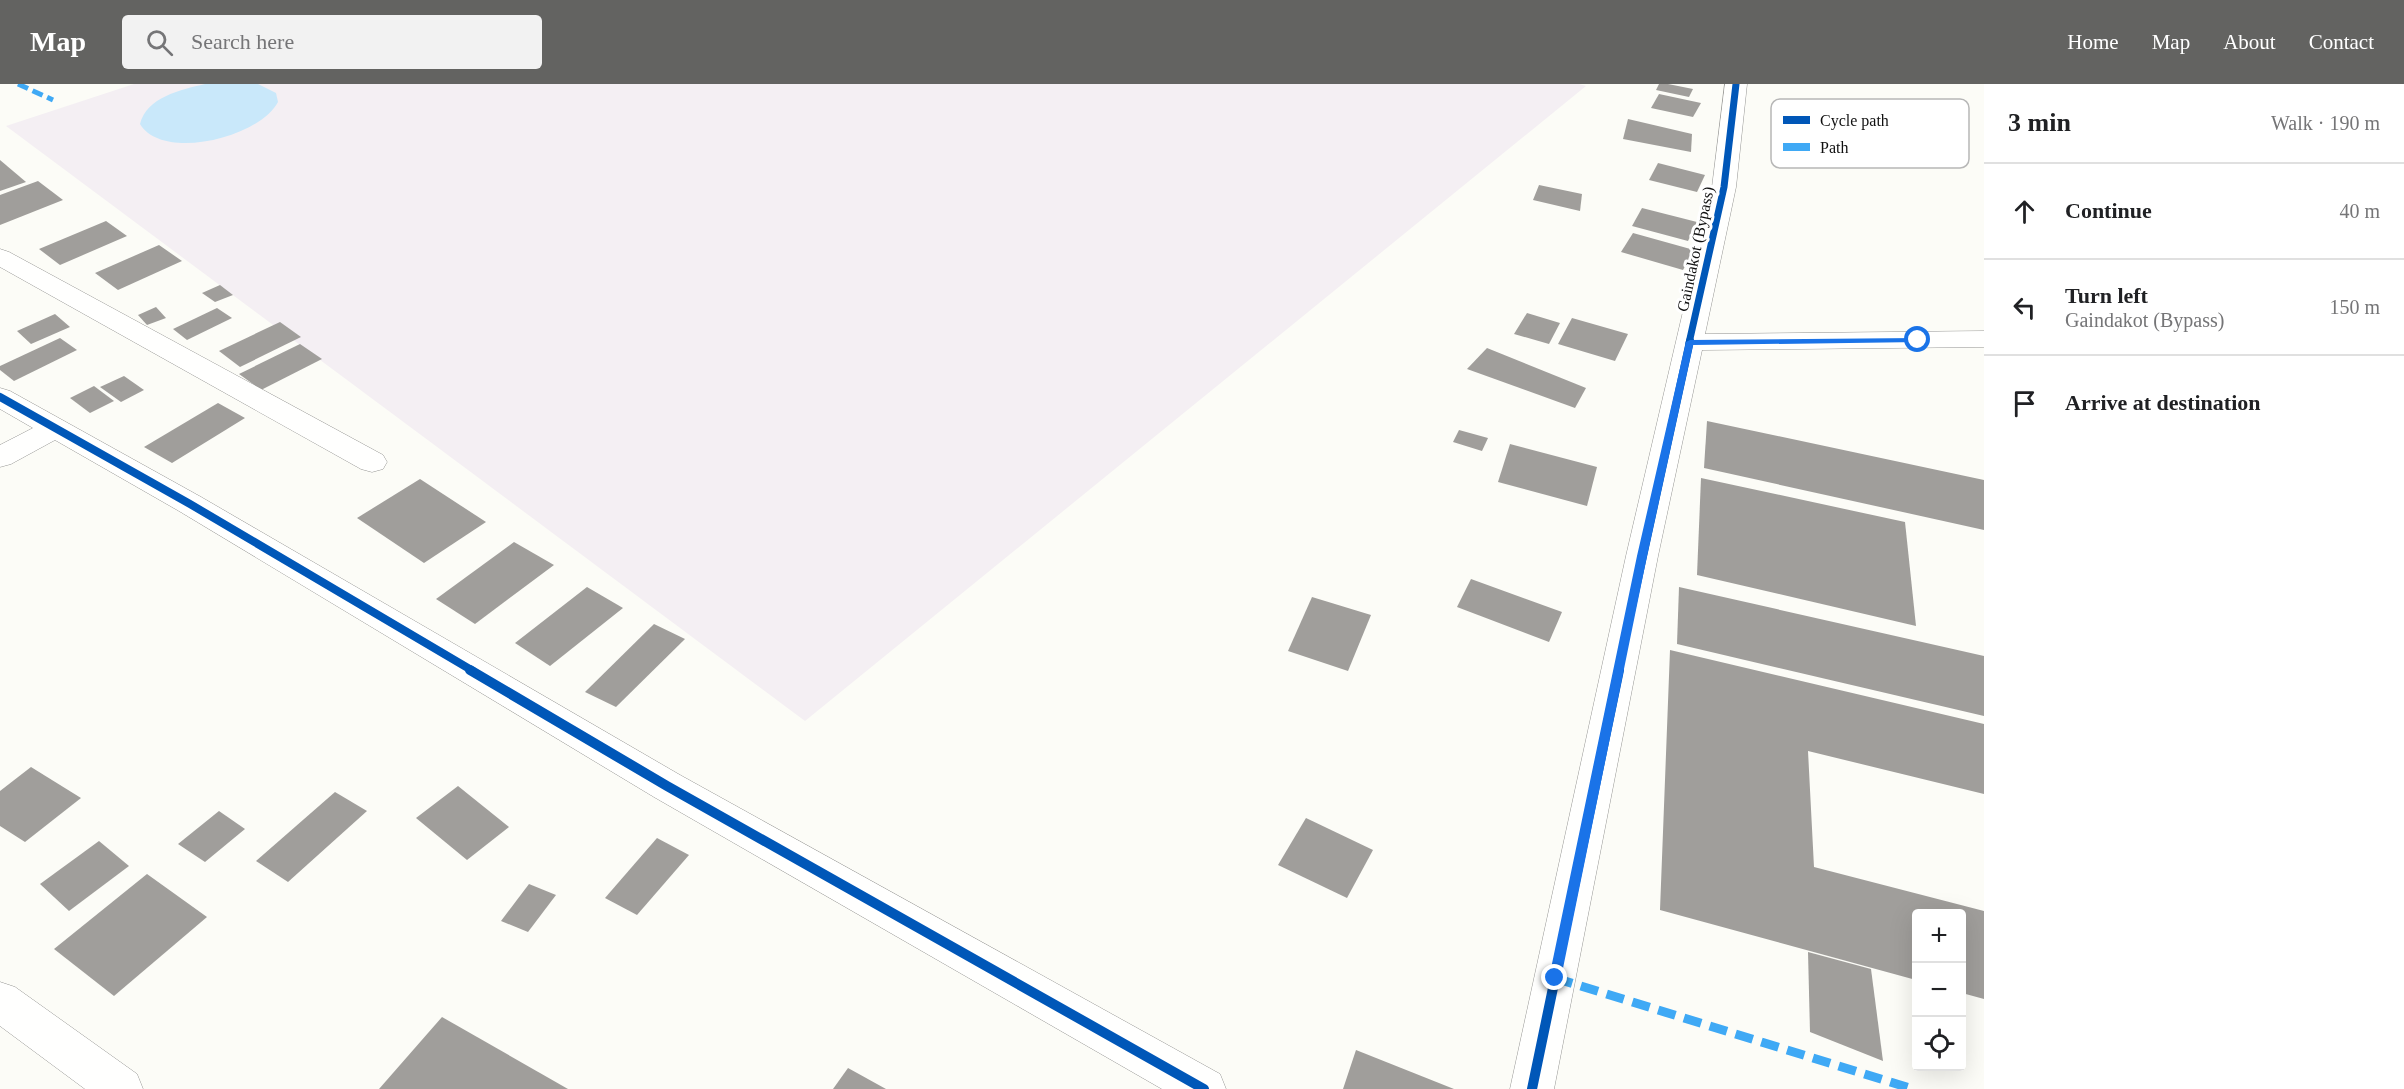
<!DOCTYPE html>
<meta charset="utf-8">
<style>
body{margin:0;font-family:Georgia,serif;background:#f2f2f2;color:#202124}
.controls{position:absolute;right:18px;bottom:18px;display:grid;overflow:hidden;border-radius:6px;box-shadow:0 6px 24px #0002}
.controls button{width:54px;height:54px;display:grid;place-items:center;padding:0;border:0;border-bottom:2px solid #e0e0e0;background:#fff;color:#202124;font:30px sans-serif}
.stop{position:absolute;width:18px;height:18px;margin:-14px;border:4px solid #1a73e8;border-radius:50%;background:#fff}
.stop.end{background:#1a73e8;border-color:#fff;box-shadow:0 2px 6px #0008}
.list{margin:0;padding:0;list-style:none}
h2{display:flex;justify-content:space-between;align-items:center;height:78px;margin:0;padding:0 24px;font-size:26px}
h2 small{font-size:20px;font-weight:400;color:#757577}
.list li{display:grid;grid-template-columns:39px 1fr auto;gap:18px;align-items:center;box-sizing:border-box;height:96px;padding:0 24px;border-top:2px solid #e0e0e0}
.list b{display:block;font-size:22px;white-space:nowrap}
.list p{margin:0;font-size:20px;white-space:nowrap;color:#757577}
.list em{font-size:20px;font-style:normal;color:#757577}
.icon{flex:none;width:33px;height:33px;fill:none;stroke:currentColor;stroke-width:2;stroke-linecap:round;stroke-linejoin:round}
.map{position:relative;flex:none;width:1984px;height:1005px;overflow:hidden}
header{display:flex;align-items:center;gap:36px;box-sizing:border-box;height:84px;padding:0 30px;background:#636361;color:#fff}
header strong{font-size:28px}
nav{display:flex;gap:33px;margin-inline-start:auto;font-size:21px}
.search{width:420px;height:54px;background:#f2f2f2;display:flex;align-items:center;gap:15px;box-sizing:border-box;padding:0 21px;border-radius:6px;color:#757577;font-size:22px}
main{display:flex}
aside{flex:1;background:#fff}
.map>svg:first-child{display:block}
.industrial{fill:#f4eff3}
.water{fill:#c9e8fa}
.building{fill:#a09e9b}
.lines{fill:none;stroke-linecap:round;stroke-linejoin:round}
.minor-casing{stroke:#969694;stroke-width:1}
.minor{fill:#fffffe;fill-rule:evenodd}
.quiet-far1{stroke:#3fa9f5;stroke-width:5;stroke-dasharray:11 5;stroke-linecap:butt}
.quiet{stroke:#3fa9f5;stroke-width:9;stroke-dasharray:18 9;stroke-linecap:butt}
.cycleway-far2-casing{stroke:#fff;stroke-width:10}
.cycleway-far1-casing{stroke:#fff;stroke-width:12}
.cycleway-casing{stroke:#fff;stroke-width:14}
.cycleway-far2{stroke:#0057b8;stroke-width:7}
.cycleway-far1{stroke:#0057b8;stroke-width:8}
.cycleway{stroke:#0057b8;stroke-width:10}
.route{fill:#1a73e8}
.labels{text-anchor:middle;stroke-width:6;stroke-linejoin:round;paint-order:stroke}
.street-label{font-size:16px;fill:#101010;stroke:#fff}
.key{fill:#fff;stroke:#b7b7b7;stroke-width:1.5}
.key-label{font-size:16px;fill:#101010}
</style>
<header>
<strong>Map</strong>
<div class="search"><svg class="icon" aria-label="search" viewBox="0 0 24 24"><circle cx="10" cy="10" r="6"/><path d="M15 15l6 6"/></svg>Search here</div>
<nav><a>Home</a><a>Map</a><a>About</a><a>Contact</a></nav>
</header>
<main>
<div class="map">
<svg width="1984" height="1005" viewBox="0 0 1984 1005">
<rect width="100%" height="100%" fill="#fcfcf7"/>
<path class="industrial" d="M134,0H1579L1586,2L805,637L6,42Z"/>
<path class="water" d="M205,0H258L276,9L278,18C260,53 163,78 140,40C147,13 180,6 205,0Z"/>
<g class="building">
<path d="M1659,0H1668L1693,5L1689,13L1656,6Z"/>
<path d="M1659,10L1701,19L1693,33L1651,24Z"/>
<path d="M1628,35L1692,50L1691,68L1623,55Z"/>
<path d="M0,76L26,98L0,107Z"/>
<path d="M1658,79L1705,91L1697,108L1649,96Z"/>
<path d="M38,97L63,116L0,141V111Z"/>
<path d="M1539,101L1582,110L1580,127L1533,116Z"/>
<path d="M1642,124L1697,138L1688,157L1632,142Z"/>
<path d="M106,137L127,152L60,181L39,165Z"/>
<path d="M1633,149L1694,166L1683,186L1621,168Z"/>
<path d="M159,161L182,177L118,206L95,189Z"/>
<path d="M220,201L233,211L215,218L202,209Z"/>
<path d="M156,223L166,234L147,241L138,231Z"/>
<path d="M217,224L232,234L187,256L173,245Z"/>
<path d="M1527,229L1560,239L1549,260L1514,250Z"/>
<path d="M55,230L70,243L31,260L17,247Z"/>
<path d="M1572,234L1628,250L1615,277L1558,260Z"/>
<path d="M280,238L301,253L240,283L219,267Z"/>
<path d="M60,254L77,266L14,297L0,286V282Z"/>
<path d="M300,260L322,275L261,306L239,290Z"/>
<path d="M1487,264L1586,304L1575,324L1467,285Z"/>
<path d="M124,292L144,306L121,318L100,303Z"/>
<path d="M94,302L114,317L90,329L70,314Z"/>
<path d="M218,319L245,334L172,379L144,363Z"/>
<path d="M1707,337L1984,396V446L1704,384Z"/>
<path d="M1459,346L1488,354L1482,367L1453,358Z"/>
<path d="M1510,360L1597,383L1587,422L1498,398Z"/>
<path d="M1701,394L1905,438L1916,542L1697,491Z"/>
<path d="M420,395L486,438L424,479L357,434Z"/>
<path d="M514,458L554,481L475,540L436,515Z"/>
<path d="M1471,495L1562,528L1549,558L1457,523Z"/>
<path d="M587,503L623,524L550,582L515,559Z"/>
<path d="M1679,503L1984,572V632L1677,560Z"/>
<path d="M1312,513L1371,531L1348,587L1288,567Z"/>
<path d="M654,540L685,555L616,623L585,608Z"/>
<path d="M1670,566L1984,640V710L1808,667L1814,783L1984,827V915L1962,909V830H1916V896L1660,826Z"/>
<path d="M31,683L81,714L25,758L0,742V707Z"/>
<path d="M458,702L509,743L467,776L416,734Z"/>
<path d="M335,708L367,727L288,798L256,777Z"/>
<path d="M219,727L245,745L205,778L178,760Z"/>
<path d="M1306,734L1373,766L1347,814L1278,781Z"/>
<path d="M657,754L689,771L637,831L605,814Z"/>
<path d="M99,757L129,782L69,827L40,800Z"/>
<path d="M147,790L207,833L114,912L54,865Z"/>
<path d="M529,800L556,811L528,848L501,837Z"/>
<path d="M1808,868L1871,885L1883,977L1810,948Z"/>
<path d="M442,933L568,1005H379Z"/>
<path d="M1356,966L1454,1005H1343Z"/>
<path d="M848,984L886,1005H833Z"/>
</g>
<g class="lines">
<g class="minor-casing">
<g id="minor">
<path d="M1725,0H1747L1736,103L1705,250L1984,247V263L1702,266L1658,472L1554,1005H1510L1626,472L1712,103Z"/>
<path d="M0,165L9,168L383,371L387,378L383,385L372,388L361,385L0,183Z"/>
<path d="M0,304L10,307L201,413L680,691L1220,990L1226,1005H1162L654,713L179,427L55,356L11,380L0,383V361L33,344L0,325Z"/>
<path d="M0,898L15,903L137,990L143,1005H85L0,942Z"/>
</g>
</g>
<use href="#minor" class="minor"/>
<path class="quiet-far1" d="M18,0L53,16"/>
<path class="quiet" d="M1555,894L1913,1005"/>
<g class="cycleway-far2-casing">
<path id="cycleway-far2" d="M1689,259L1724,103L1736,0"/>
</g>
<g class="cycleway-far1-casing">
<g id="cycleway-far1">
<path d="M0,313L190,420L473,587"/>
<path d="M1618,587L1690,257"/>
</g>
</g>
<g class="cycleway-casing">
<g id="cycleway">
<path d="M470,586L667,702L1204,1005"/>
<path d="M1532,1005L1619,586"/>
</g>
</g>
<use href="#cycleway-far2" class="cycleway-far2"/>
<use href="#cycleway-far1" class="cycleway-far1"/>
<use href="#cycleway" class="cycleway"/>
</g>
<path class="route" d="M1918,254L1922,256L1920,258L1693,261L1647,472L1561,894L1555,900L1551,898L1549,894L1637,472L1686,258L1690,256Z"/>
<g class="labels">
<g class="street-label">
<text transform="translate(1695 165) rotate(-78)" y="6">Gaindakot (Bypass)</text>
</g>
</g>
<rect x="1771" y="15" width="198" height="69" rx="9" class="key"/>
<rect x="1783" y="32" width="27" height="8" fill="#0057b8"/>
<rect x="1783" y="59" width="27" height="8" fill="#3fa9f5"/>
<g class="key-label">
<text x="1820" y="42">Cycle path</text>
<text x="1820" y="69">Path</text>
</g>
</svg>
<div class="controls">
<button>+</button>
<button>−</button>
<button><svg class="icon" aria-label="locate" viewBox="0 0 24 24"><circle cx="12" cy="12" r="6"/><path d="M12 2v4M12 18v4M2 12h4M18 12h4"/></svg></button>
</div>
<div class="stop" style="left:1918px;top:256px"></div>
<div class="stop end" style="left:1555px;top:894px"></div>
</div>
<aside>
<h2>3 min<small>Walk · 190 m</small></h2>
<ul class="list">
<li><svg class="icon" aria-label="ahead" viewBox="0 0 24 24"><path d="M12 20V5M6 11l6-6 6 6"/></svg><div><b>Continue</b></div><em>40 m</em></li>
<li><svg class="icon" aria-label="left" viewBox="0 0 24 24"><path d="M17 20v-9H6M10 6l-5 5 5 5"/></svg><div><b>Turn left</b><p>Gaindakot (Bypass)</p></div><em>150 m</em></li>
<li><svg class="icon" aria-label="arrive" viewBox="0 0 24 24"><path d="M6 21V4h12l-3 4 3 4H6"/></svg><div><b>Arrive at destination</b></div></li>
</ul>
</aside>
</main>
